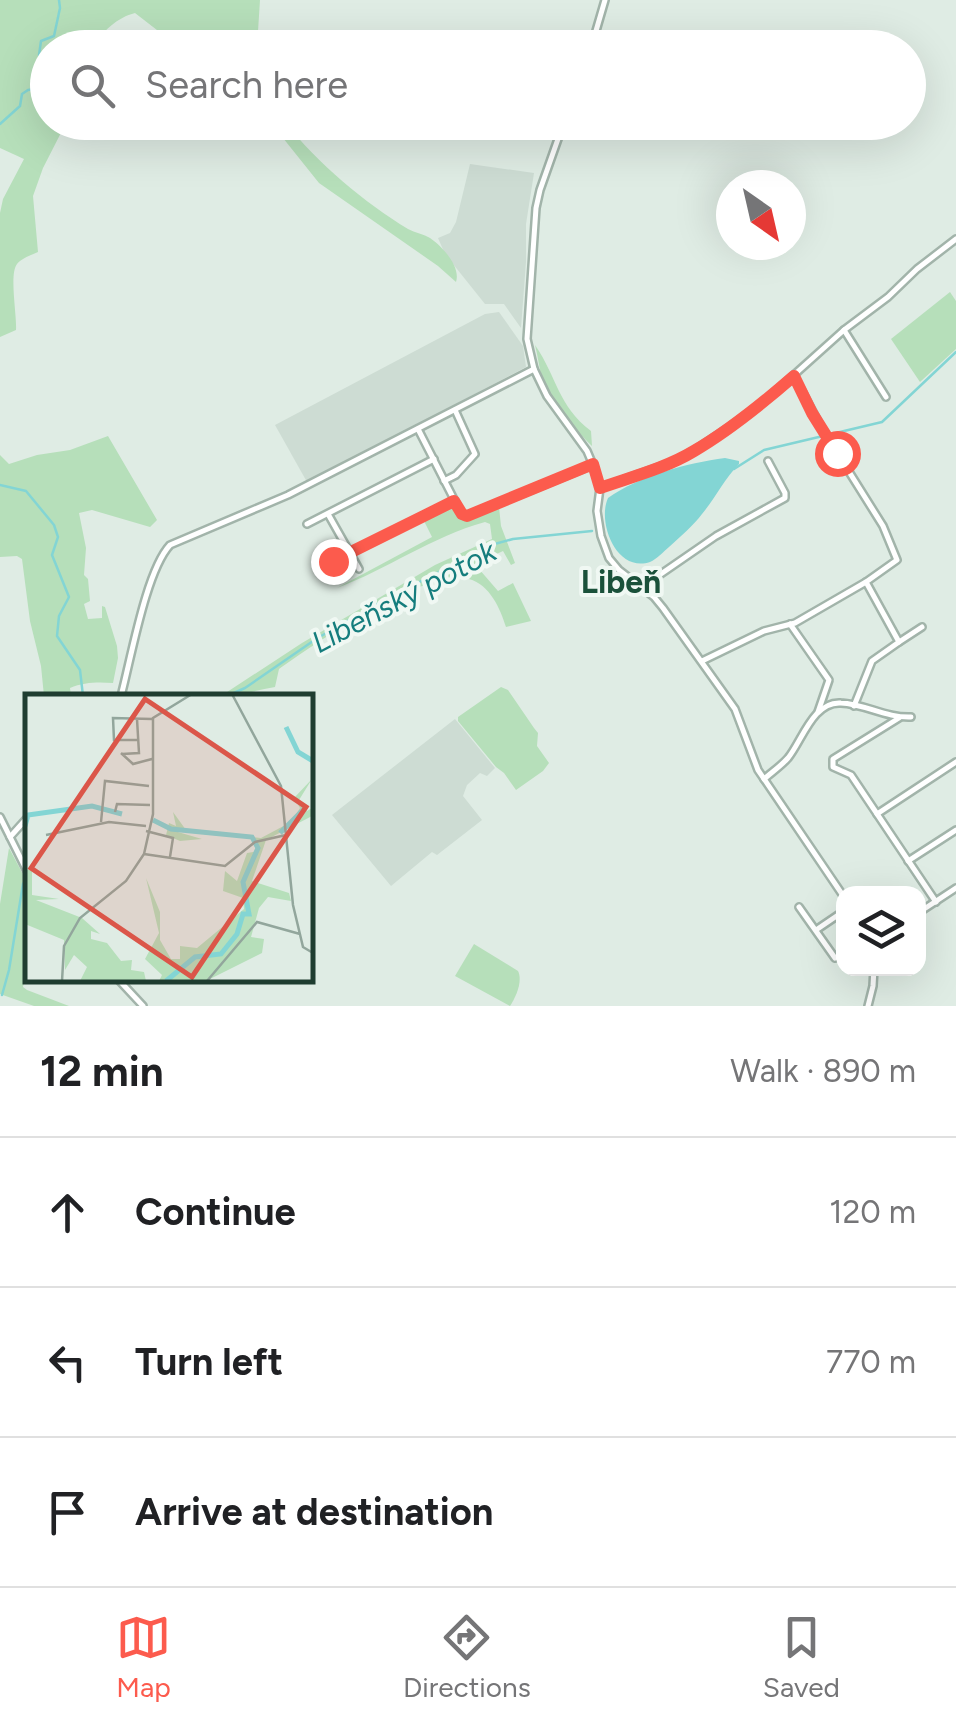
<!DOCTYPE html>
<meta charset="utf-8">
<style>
body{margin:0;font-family:Figtree,sans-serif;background:#f6f6f6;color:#202124}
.controls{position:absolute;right:30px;bottom:30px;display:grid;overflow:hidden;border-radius:20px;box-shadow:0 10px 40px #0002}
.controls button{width:90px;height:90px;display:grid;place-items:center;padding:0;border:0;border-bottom:2px solid #e0e0e0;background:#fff;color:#202124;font:50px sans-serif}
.compass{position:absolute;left:716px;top:170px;width:90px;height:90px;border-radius:50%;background:#fff;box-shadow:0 10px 40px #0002;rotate:146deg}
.stop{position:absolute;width:30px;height:30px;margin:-22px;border:8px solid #fc5b4d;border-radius:50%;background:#fff}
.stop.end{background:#fc5b4d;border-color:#fff;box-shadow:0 2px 10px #0008}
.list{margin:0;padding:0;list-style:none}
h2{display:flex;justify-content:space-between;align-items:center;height:130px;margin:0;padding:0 40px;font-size:42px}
h2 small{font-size:32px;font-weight:400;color:#757577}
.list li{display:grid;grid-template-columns:65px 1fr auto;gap:30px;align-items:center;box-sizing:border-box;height:150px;padding:0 40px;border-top:2px solid #e0e0e0}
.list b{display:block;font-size:38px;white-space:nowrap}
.list em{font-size:32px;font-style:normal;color:#757577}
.icon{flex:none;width:55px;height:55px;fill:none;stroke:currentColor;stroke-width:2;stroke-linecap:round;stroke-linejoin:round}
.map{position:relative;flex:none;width:956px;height:1006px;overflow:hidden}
.search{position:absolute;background:#fff;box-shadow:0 10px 40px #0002;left:30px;right:30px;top:30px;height:110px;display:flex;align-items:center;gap:25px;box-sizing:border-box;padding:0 35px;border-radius:55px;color:#757577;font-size:38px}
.sheet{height:580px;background:#fff}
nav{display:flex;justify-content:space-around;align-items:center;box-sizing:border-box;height:140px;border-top:2px solid #e0e0e0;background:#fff;font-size:28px;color:#757577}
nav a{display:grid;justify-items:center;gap:5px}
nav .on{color:#fc5b4d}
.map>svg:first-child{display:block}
.built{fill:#cddcd3}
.green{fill:#b6dfba}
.water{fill:#83d5d4}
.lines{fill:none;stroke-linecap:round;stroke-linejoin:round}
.stream{stroke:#83d5d4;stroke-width:2.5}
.minor-casing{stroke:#a2b4aa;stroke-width:10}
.minor{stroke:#fff;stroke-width:5}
.route{stroke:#fc5b4d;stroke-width:12}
.labels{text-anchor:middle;stroke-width:8;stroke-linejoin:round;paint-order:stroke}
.water-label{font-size:30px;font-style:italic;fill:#157d7d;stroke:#f0f8f3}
.quarter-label{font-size:32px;font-weight:bold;fill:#1a513a;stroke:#f0f8f3}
.inset-river{fill:none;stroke:#83d5d4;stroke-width:5}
.inset-road{fill:none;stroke:#92a69c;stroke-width:2.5}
.view{fill:#db5649;fill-opacity:0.15;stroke:#db5649;stroke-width:5}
.inset-edge{fill:none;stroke:#1f3d30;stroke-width:5}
</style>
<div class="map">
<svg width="956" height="1006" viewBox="0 0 956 1006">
<rect width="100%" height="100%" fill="#dfece4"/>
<g class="built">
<path d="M470,164L534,173L526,224V262L521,328L504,304H485L445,254L438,238L450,233L456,222Z"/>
<path d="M499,312L523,346L526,367L307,482L275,425L485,314Z"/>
<path d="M455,719L495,768L487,776L480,773L467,785L463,796L482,820L437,855L432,852L391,886L332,815Z"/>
</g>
<g class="green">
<path d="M0,0H260L257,47H185L175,44L135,13C118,17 101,32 94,47L48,48V122L66,123L43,168L33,196L38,252C31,255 22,258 17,264C9,274 17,315 16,330L0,337V213L3,199L24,159L0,148Z"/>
<path d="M271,123H286C317,163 365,203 408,229C415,233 424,234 430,238C443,247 461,267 456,282L438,266L319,183Z"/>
<path d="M950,292L956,301V349L920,382L891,339Z"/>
<path d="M535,345C557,377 558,406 591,431L592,446C573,427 551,404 542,378C539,368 538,356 535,345Z"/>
<path d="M108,436L157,520L150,527L92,510L79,513L86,548L84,575L88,579L90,601L84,604L88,619L102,618V606L105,607L117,646L118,658L113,683C98,682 84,682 70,688L71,696H44L41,666L30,621L22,559L17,556L0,557V455L9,464L37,455L70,450Z"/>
<path d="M450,505L460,520L499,507L501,526L515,563L511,565L503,551L480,562L479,569L498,591L513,583L531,621L506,627C500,608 490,585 469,579C427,567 314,644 279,669L275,687C257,690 239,696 221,696L302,643L435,565L492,539L490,524L485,522C431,537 388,569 337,588L432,537L423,519Z"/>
<path d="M501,687L508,690L534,728L538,733L537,746L549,763L543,771L516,790L504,773L496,767L458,721V717Z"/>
<path d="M9,848L27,882L25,904L28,919V963L23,987L27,990L69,1006H34L0,994V904Z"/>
<path d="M474,944L518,971C523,981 516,997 510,1006L455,976Z"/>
</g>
<path class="water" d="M725,458L739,461V464C723,481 716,497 702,514C693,526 680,537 669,547C663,552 657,559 650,562C616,573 597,522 608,498C639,476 687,463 725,458Z"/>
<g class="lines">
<g class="stream">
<path d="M48,68L39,55L41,41L54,36L60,8L59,0"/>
<path d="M0,124L20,106L22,94L28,90L40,88L48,72"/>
<path d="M734,469L764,450L882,422L956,352"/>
<path d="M0,485L26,491L54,525L58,537L52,555L69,597L59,616L57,636L80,670L83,696"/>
<path d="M227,696L245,688L316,639L377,604L491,545L513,539L592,531"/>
<path d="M2,995L9,970L23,884L28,877"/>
</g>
<g class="minor-casing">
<g id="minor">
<path d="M591,48L605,0"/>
<path d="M564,122L540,190L536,208L527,339L534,369L547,396L587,451L593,465L600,488L597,511L601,536L609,558L619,570L654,597L663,608L735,709L758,770L844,897"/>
<path d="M844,330L886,397"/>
<path d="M418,429L462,515L467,516L592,465"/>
<path d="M444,481L456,475L475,454L455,410"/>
<path d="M600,488L673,462L695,450L728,428L766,400L844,330L888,297L917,269L956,239"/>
<path d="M328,514L359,569"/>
<path d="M307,524L434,459"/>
<path d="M333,561L454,501"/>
<path d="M642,587L716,536L785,498V493L768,461"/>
<path d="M790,624L829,680L818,712"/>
<path d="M899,642L922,627"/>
<path d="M702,661L764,631L795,623L866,582L897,560L883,526L821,427L794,376"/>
<path d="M121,696C131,659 146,571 170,545L288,495L534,369"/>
<path d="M854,706L872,661L899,642L866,582"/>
<path d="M899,718L833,759V767L851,775L936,902"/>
<path d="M764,779C772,772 781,766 788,758C802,741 813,701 841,703C865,704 886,718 911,717"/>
<path d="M877,814L956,762"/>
<path d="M0,817L28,873"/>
<path d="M10,837L28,817"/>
<path d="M908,861L956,830"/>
<path d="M799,907L835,958"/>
<path d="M918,913L956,888"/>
<path d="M816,930L844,911"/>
<path d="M117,978L143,1006"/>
<path d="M868,1006L873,986L874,968"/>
</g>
</g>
<use href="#minor" class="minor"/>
</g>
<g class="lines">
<path class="route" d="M333,561L454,501L462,514L467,516L593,464L600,488C631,477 666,468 694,451C730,430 763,403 794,376L812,413L837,453"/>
</g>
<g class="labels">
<g class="water-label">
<text transform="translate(404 597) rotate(-28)" y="10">Libeňský potok</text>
</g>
<g class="quarter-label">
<text x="621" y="593">Libeň</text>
</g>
</g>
<g transform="translate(25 694)">
<rect width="288" height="288" fill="#dfece4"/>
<path d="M287,85L274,106L282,117L287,114V122L241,146L227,187L264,199L266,207L243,203L234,214L226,243L239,245L237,259L181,287H134L137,281L120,265L134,239L121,184L135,218V246L146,265H155V252L172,254L219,215L218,204L198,197L200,177L212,187L222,159L234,157L227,144L146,136L177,145L155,147L141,141L144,129L151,132L148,118L161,136L236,144L266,128L275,114L269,104ZM7,175V201L34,205L11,206L57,224L75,240L66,237V245L82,249L96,267L107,266L106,276L119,278L121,287H55L62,273L49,261L40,276L39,246L0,230V176Z" fill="#b6dfba"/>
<path class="inset-river" d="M261,33L273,58L288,67M128,126L146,135L227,143L233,154L218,188L224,220H218L212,240L196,260L170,263L141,287M0,132L3,121L67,112L97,120M255,139L281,113"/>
<path class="inset-road" d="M207,0L256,92L268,211L278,253L288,259M112,46H89L88,24L127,25M96,59L108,70L127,65M97,60L114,59L112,25M90,118L92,110L125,111M76,128L80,87L124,92M121,137L148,144L145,163M21,141L84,128L121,132M119,160L200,172L230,148L261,141M37,287L39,252L55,224L101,187L119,160L128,120V24L167,0M182,287L232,228L275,240"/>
<path class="view" d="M120,5L281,113L167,283L6,174Z"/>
<rect width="288" height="288" class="inset-edge"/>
</g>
</svg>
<div class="controls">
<button><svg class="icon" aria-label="layers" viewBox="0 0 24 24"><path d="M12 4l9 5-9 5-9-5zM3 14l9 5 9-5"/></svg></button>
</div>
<svg class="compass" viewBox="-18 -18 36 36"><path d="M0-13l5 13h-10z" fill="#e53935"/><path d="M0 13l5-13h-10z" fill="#757577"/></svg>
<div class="stop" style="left:837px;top:453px"></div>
<div class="stop end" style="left:333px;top:561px"></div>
<div class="search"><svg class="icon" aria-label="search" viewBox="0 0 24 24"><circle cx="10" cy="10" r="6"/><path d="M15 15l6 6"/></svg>Search here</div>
</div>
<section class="sheet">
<h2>12 min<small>Walk · 890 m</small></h2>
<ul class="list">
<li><svg class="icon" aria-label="ahead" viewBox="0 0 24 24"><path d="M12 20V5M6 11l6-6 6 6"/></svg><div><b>Continue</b></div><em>120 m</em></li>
<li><svg class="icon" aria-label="left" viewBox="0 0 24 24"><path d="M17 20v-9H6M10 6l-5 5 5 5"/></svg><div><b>Turn left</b></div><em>770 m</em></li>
<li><svg class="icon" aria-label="arrive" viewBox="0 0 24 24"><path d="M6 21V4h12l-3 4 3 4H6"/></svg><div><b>Arrive at destination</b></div></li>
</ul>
</section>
<nav>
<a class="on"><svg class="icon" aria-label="map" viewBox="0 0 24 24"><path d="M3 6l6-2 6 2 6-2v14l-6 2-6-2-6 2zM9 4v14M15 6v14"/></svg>Map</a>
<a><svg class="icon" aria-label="directions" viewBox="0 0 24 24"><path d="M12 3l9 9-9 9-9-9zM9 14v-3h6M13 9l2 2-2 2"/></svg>Directions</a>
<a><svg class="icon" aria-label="saved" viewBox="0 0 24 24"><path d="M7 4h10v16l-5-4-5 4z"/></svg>Saved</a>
</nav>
